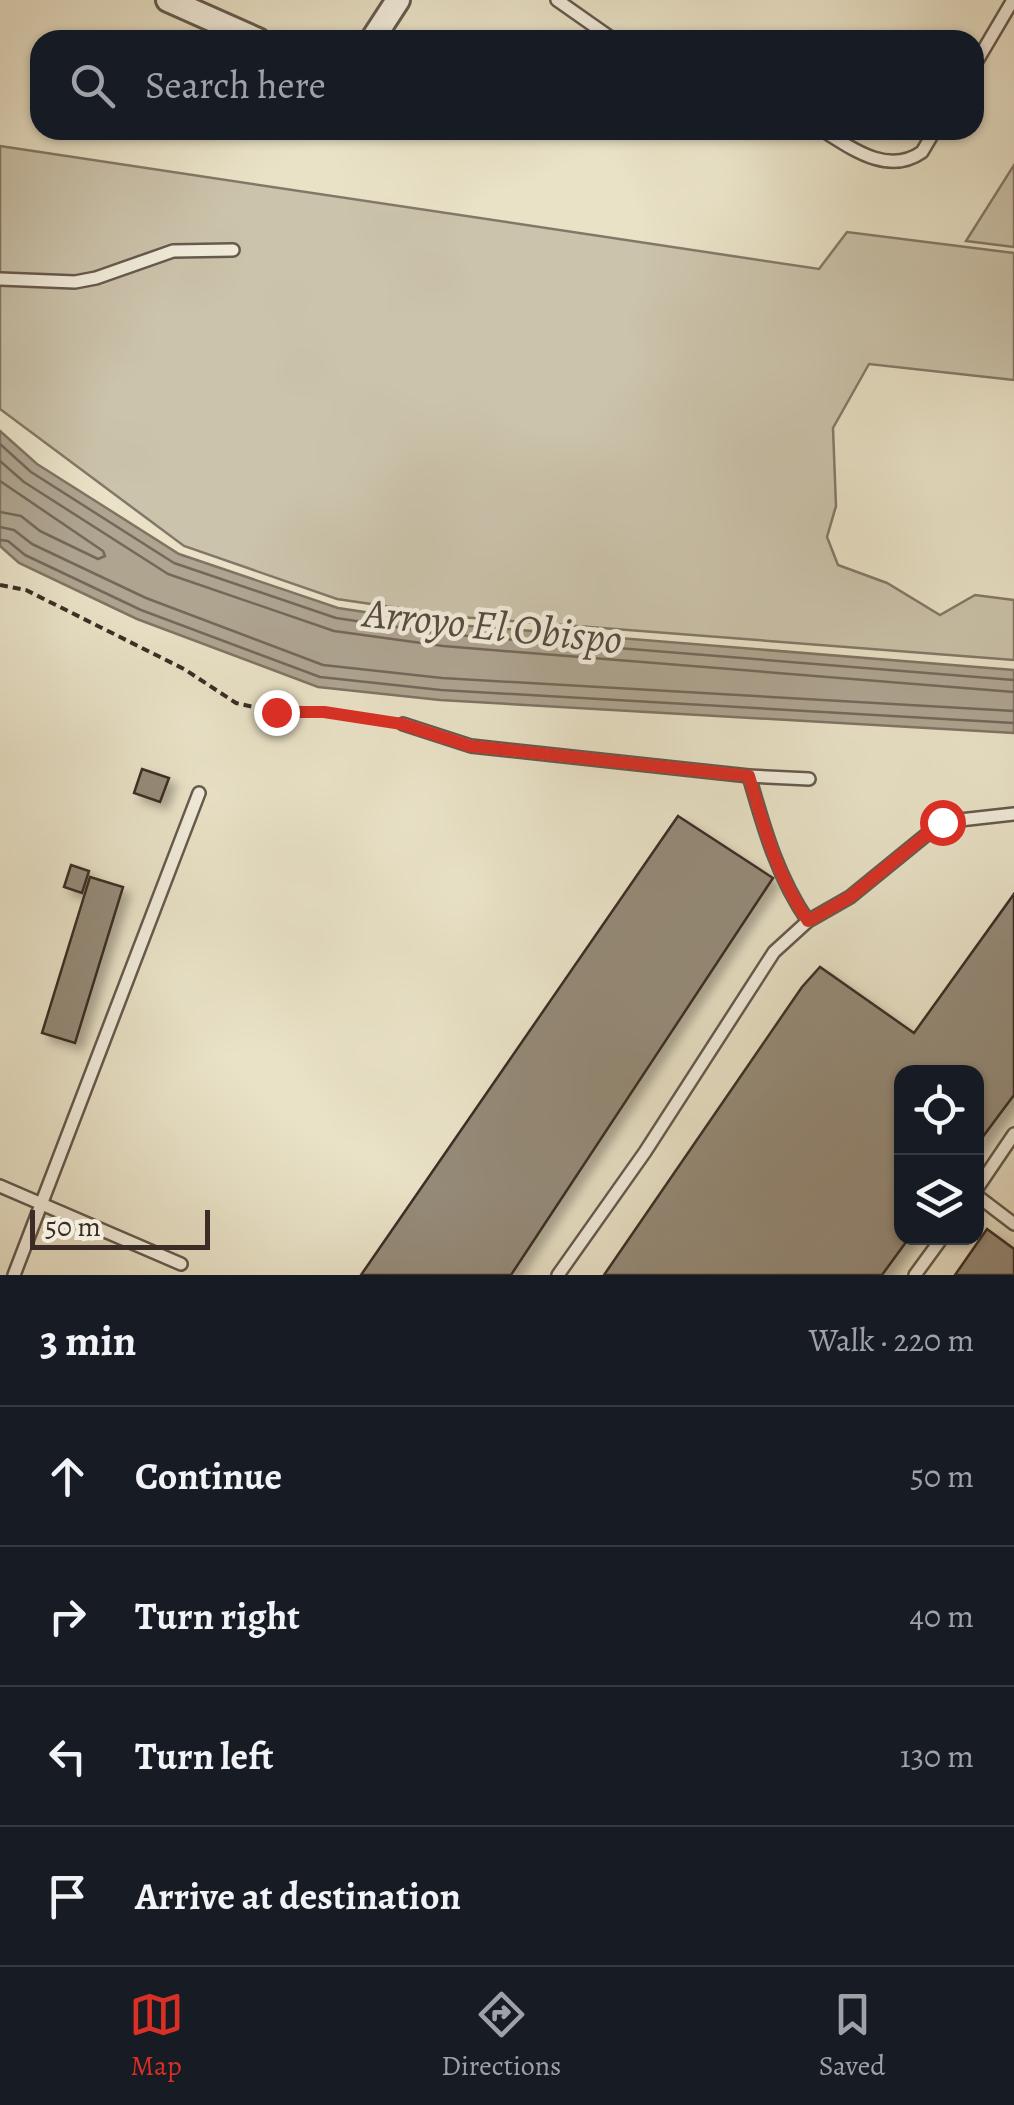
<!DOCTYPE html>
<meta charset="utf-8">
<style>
body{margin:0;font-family:Alegreya,serif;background:#242831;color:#f1f3f6}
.controls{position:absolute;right:30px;bottom:30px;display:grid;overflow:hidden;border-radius:20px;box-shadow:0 2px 8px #0004}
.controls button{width:90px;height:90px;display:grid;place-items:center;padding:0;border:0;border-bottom:2px solid #363941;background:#171b24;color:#f1f3f6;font:50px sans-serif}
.scale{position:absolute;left:30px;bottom:25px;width:180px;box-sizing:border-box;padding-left:10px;border:5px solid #3b2d25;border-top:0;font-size:28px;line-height:35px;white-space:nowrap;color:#3b2d25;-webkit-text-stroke:8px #f1ecdb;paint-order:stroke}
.stop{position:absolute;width:30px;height:30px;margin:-22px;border:8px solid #d93025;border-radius:50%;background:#fff}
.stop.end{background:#d93025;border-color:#fff;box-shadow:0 2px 10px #0008}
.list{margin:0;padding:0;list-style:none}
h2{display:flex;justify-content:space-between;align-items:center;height:130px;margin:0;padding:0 40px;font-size:42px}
h2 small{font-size:32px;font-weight:400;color:#9ea1a6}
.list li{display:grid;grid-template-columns:65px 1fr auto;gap:30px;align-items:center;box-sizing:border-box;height:140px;padding:0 40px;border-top:2px solid #363941}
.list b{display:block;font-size:38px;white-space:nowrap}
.list em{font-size:32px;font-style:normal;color:#9ea1a6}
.icon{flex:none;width:55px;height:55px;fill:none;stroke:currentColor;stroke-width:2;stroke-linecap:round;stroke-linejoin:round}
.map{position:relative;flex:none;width:1014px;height:1275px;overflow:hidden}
.search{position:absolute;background:#171b24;box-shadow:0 2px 8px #0004;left:30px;right:30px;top:30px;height:110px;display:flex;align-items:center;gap:25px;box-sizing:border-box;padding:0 35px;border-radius:30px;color:#9ea1a6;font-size:38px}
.sheet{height:690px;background:#171b24}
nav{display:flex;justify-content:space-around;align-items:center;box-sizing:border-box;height:140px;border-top:2px solid #363941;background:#171b24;font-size:28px;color:#9ea1a6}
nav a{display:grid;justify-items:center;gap:5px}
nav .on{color:#d93025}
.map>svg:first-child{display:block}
.green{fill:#cbc3ab;stroke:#837868;stroke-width:2.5}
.water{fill:#aea490;stroke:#807465;stroke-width:2.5}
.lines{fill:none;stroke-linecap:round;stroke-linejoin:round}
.shore{stroke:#74685a;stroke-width:2.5}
.building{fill:#958b79;stroke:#3b2d25;stroke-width:2.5;filter:url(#shadow)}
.service-casing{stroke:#665a4e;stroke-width:16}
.minor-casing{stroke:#665a4e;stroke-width:28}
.path{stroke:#3b2d25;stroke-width:4;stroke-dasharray:8 5;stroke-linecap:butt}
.service{stroke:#f1ecdb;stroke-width:11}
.minor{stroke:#f1ecdb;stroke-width:22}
.route{stroke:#d93025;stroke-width:12}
.labels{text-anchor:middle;stroke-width:9;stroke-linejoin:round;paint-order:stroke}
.water-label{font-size:42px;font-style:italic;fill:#584b40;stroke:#f1ecdb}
</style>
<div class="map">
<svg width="1014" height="1275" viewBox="0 0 1014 1275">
<defs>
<filter id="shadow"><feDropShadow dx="7" dy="7" stdDeviation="5" flood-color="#0004"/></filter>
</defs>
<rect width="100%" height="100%" fill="#e9e2c7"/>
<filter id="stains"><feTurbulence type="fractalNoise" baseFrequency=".002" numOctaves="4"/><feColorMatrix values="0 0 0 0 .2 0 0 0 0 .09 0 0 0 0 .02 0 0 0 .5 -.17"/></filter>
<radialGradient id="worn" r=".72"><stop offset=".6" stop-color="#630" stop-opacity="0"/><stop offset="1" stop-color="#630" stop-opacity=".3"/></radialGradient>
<g class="green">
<path d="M0,146L819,269L847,232L1014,253V380L869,364L833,428L836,506L827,537L838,565L887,583L940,615L975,595L1014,600V660L460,617L337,599L184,546L0,409Z"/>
<path d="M1014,165V247L966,241Z"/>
</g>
<path class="water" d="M0,431L37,464L179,554L338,608L445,624L1014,670V733L440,700L318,687L137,619L19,563L0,546Z"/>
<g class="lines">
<g class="shore">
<path d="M0,444L31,472L174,563L336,618L444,634L1014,680"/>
<path d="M0,461L24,482L168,574L334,631L443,646L1014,692"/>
<path d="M0,481L103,551L105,556L98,559L40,531L21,516L0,512"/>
<path d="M0,527L14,530L32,544L146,598L323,665L442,678L1014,711"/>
<path d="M0,540L8,541L25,555L141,610L320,677L441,690L1014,723"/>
</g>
</g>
<g class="building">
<path d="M142,769L169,778L160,802L134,793Z"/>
<path d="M678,816L773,878L511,1275H361Z"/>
<path d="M71,865L89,871L82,893L64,887Z"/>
<path d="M90,877L123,887L75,1043L42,1033Z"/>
<path d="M1014,894V1095L976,1146V1072H902V1238H909L882,1275H604L802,987L820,967L914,1033Z"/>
<path d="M987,1229L1014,1249V1275H955Z"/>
</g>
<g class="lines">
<g class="service-casing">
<g id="service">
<path d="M557,0L614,40"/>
<path d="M974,66L1013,0"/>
<path d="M822,130C851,148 888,176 922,152L935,130"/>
<path d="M0,279L75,282L96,278L173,251L233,250"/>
<path d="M403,724L471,746L749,776L809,779"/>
<path d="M749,776C764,828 777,876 808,921"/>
<path d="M0,1186L181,1264"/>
<path d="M976,1190L1014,1134"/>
<path d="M976,1195L1014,1224"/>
<path d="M14,1275L199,793"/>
<path d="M558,1275L645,1152L774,952L808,921L850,897L942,822L1014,814"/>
<path d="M915,1275L942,1238"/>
</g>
</g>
<g class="minor-casing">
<g id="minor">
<path d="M168,0L258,40"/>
<path d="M372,40L398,0"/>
</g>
</g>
<path class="path" d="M0,585L26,590L184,669L236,703L276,712H324L384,722"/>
<use href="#service" class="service"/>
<use href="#minor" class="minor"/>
</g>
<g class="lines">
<path class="route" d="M276,712H324L402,724L470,746L749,776C764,828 777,876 808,921L850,897L942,822"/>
</g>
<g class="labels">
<g class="water-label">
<text transform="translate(493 625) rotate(6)" y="15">Arroyo El Obispo</text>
</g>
</g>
<rect width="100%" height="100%" filter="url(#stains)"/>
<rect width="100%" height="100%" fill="url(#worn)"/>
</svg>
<div class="controls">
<button><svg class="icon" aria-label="locate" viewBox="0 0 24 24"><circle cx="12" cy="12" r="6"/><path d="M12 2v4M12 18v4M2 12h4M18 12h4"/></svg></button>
<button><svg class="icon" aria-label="layers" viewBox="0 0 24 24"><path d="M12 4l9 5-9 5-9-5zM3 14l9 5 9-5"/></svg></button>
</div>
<div class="scale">50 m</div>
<div class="stop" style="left:942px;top:822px"></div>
<div class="stop end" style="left:276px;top:712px"></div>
<div class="search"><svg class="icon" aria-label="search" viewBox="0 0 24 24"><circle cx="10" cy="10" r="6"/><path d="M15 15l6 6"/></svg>Search here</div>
</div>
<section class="sheet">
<h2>3 min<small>Walk · 220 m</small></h2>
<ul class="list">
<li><svg class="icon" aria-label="ahead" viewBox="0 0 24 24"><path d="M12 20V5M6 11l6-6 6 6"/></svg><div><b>Continue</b></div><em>50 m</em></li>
<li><svg class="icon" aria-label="right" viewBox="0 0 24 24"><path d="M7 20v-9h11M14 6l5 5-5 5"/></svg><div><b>Turn right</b></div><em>40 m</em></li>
<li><svg class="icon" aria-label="left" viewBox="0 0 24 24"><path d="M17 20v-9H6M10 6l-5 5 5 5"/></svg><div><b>Turn left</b></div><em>130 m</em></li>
<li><svg class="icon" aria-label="arrive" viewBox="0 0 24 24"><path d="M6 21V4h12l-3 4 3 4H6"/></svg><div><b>Arrive at destination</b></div></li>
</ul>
</section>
<nav>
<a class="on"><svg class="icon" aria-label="map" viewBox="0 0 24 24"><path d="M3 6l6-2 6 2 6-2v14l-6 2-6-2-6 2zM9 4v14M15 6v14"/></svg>Map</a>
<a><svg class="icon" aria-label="directions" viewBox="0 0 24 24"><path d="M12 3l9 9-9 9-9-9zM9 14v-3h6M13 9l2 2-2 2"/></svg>Directions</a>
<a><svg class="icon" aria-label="saved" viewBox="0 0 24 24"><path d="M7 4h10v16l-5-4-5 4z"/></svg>Saved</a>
</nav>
